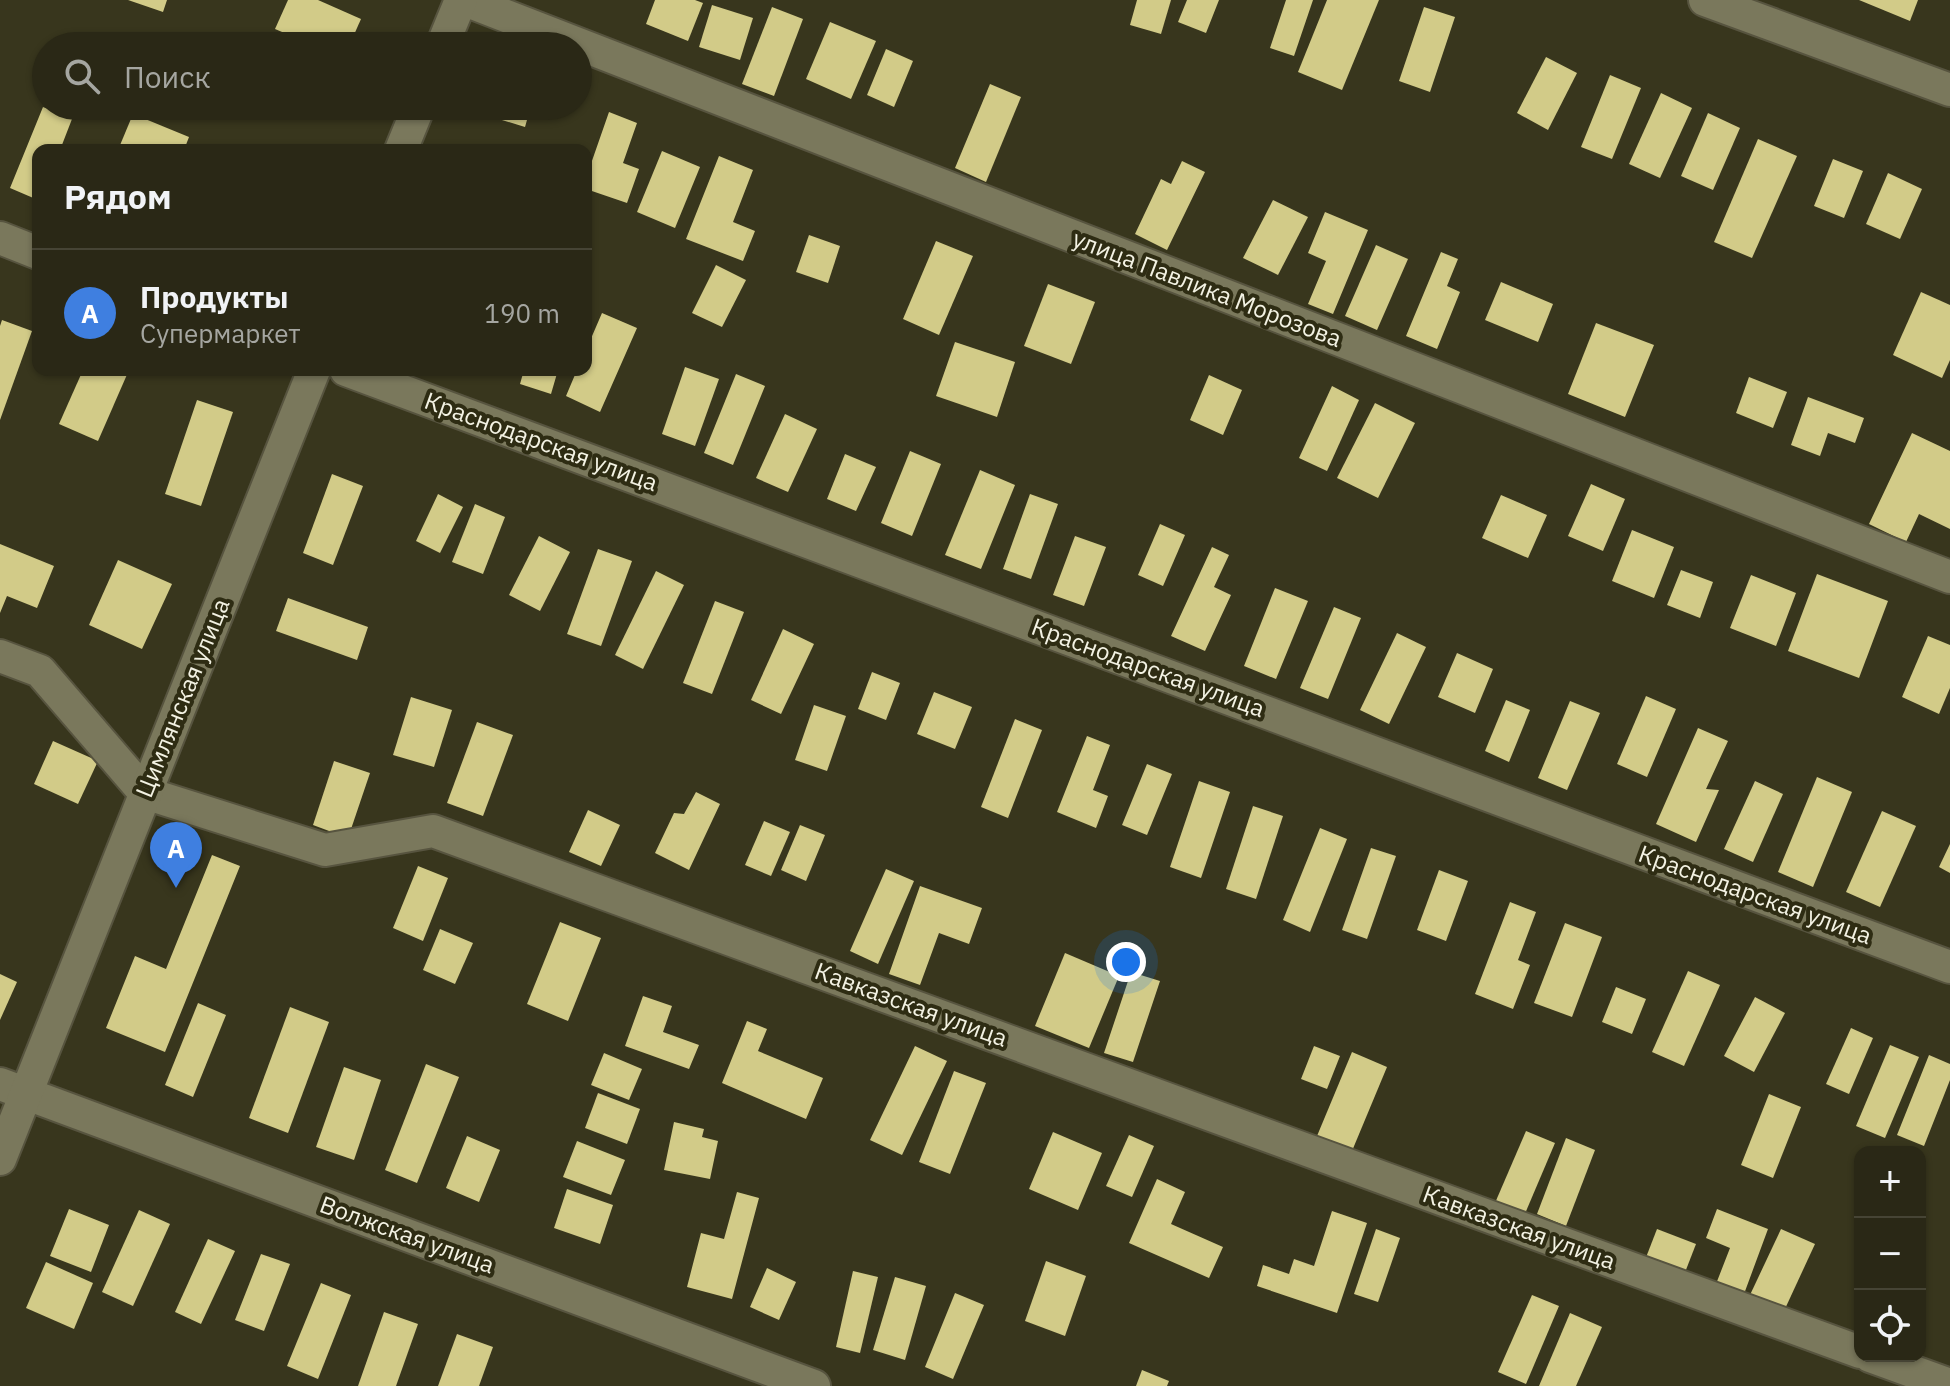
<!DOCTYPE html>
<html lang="ru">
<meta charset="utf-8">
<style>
body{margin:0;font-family:"IBM Plex Sans",sans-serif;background:#32301f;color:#f1f3f6}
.controls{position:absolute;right:24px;bottom:24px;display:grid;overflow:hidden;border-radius:16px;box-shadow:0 2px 6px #0004}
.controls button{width:72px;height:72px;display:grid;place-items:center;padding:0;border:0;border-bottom:2px solid #464435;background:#2a2816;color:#f1f3f6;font:40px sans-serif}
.you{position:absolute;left:1126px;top:962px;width:28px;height:28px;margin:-20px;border:6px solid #fff;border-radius:50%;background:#1a73e8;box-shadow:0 0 0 12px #1a73e833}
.badge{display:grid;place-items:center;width:52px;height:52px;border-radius:50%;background:#d93025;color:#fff;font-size:26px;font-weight:700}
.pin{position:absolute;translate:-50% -66px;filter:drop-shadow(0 2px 4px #0008)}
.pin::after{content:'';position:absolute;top:42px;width:28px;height:24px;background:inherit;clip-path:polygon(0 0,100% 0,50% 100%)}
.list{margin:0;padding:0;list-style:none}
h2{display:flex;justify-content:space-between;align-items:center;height:104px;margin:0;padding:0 32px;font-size:34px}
h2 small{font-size:26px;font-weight:400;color:#a5a6a1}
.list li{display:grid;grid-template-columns:52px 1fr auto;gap:24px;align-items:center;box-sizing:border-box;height:128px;padding:0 32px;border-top:2px solid #464435}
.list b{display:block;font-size:30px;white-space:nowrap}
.list p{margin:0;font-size:26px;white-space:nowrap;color:#a5a6a1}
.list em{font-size:26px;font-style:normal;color:#a5a6a1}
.icon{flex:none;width:44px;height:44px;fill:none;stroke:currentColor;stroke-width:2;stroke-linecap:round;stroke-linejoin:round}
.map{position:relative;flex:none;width:1950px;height:1386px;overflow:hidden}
.search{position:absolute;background:#2a2816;box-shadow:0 2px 6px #0004;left:32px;top:32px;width:560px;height:88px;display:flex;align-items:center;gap:20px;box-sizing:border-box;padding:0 28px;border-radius:44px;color:#a5a6a1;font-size:30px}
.panel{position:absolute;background:#2a2816;box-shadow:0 2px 6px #0004;left:32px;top:144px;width:560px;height:232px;border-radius:16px}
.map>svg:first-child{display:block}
.building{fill:#d2cb88}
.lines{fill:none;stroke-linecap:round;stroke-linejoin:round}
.minor-casing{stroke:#57543f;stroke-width:36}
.minor{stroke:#7a785c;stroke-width:32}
.labels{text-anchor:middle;stroke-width:8;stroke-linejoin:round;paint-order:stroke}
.street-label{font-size:24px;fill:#f3f2e3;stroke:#2e2c13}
</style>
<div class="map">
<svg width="1950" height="1386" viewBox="0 0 1950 1386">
<rect width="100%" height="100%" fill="#38361d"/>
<g class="building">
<path d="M128,0H167L163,12Z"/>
<path d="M288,0H318L361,19L349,46H315L275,29Z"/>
<path d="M655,0H695L703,3L688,41L646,24Z"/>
<path d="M1137,0H1171L1161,34L1130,25Z"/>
<path d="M1187,0H1219L1206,33L1178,22Z"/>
<path d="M1286,0H1313L1294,56L1270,48Z"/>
<path d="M1327,0H1379L1342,90L1298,72Z"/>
<path d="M1859,0H1918L1910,21Z"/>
<path d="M712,5L753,18L740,60L699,47Z"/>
<path d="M772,7L803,19L774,96L742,84Z"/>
<path d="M1424,7L1455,17L1430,92L1399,81Z"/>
<path d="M830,22L876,41L851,99L806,79Z"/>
<path d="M886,49L913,61L894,107L867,95Z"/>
<path d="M1546,57L1577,73L1548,130L1517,113Z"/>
<path d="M1610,75L1641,88L1612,159L1581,147Z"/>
<path d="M990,84L1021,97L986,182L955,168Z"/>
<path d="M1661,93L1692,108L1660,178L1629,164Z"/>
<path d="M492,106H531L525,127L489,116Z"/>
<path d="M43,107L72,119L60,150H38V200L10,188Z"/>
<path d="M609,112L637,123L623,163L639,169L627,203L586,189V178Z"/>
<path d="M1708,113L1740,128L1713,190L1681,176Z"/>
<path d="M133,114L189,137L184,150H118Z"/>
<path d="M1758,139L1797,156L1752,258L1714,242Z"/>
<path d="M662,151L700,167L675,228L637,212Z"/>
<path d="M719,156L753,170L733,222L755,231L743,261L686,239Z"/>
<path d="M1833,159L1863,171L1844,218L1814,206Z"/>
<path d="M1182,161L1205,172L1167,250L1135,234L1161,179L1171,184Z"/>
<path d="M1888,173L1922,189L1900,239L1866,224Z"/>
<path d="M1273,200L1308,217L1278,275L1243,258Z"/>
<path d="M1325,212L1368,230L1333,314L1308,304L1326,261L1308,253Z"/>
<path d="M809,235L840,246L828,283L796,272Z"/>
<path d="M936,241L973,256L939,335L903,319Z"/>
<path d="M1376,245L1408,259L1377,330L1345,316Z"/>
<path d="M1441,252L1458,259L1447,286L1460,292L1437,349L1406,336Z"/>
<path d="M716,265L746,280L722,327L692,313Z"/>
<path d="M1501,282L1553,304L1538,342L1485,320Z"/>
<path d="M1048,284L1095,302L1071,364L1024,346Z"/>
<path d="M1921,292L1950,305V360L1942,378L1893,355Z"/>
<path d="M602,313L637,328L600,412L566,396L577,370H586V350Z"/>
<path d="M2,320L32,331L0,420V326Z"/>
<path d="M1596,323L1654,345L1625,417L1568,394Z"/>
<path d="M955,342L1015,362L997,417L936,396Z"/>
<path d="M685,367L719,379L695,446L662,434Z"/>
<path d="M83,370H129L98,441L59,424Z"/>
<path d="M524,370H558L551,394L520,384Z"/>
<path d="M736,374L765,386L733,465L704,453Z"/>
<path d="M1209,375L1242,390L1223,435L1190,420Z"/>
<path d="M1749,377L1787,392L1773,428L1736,413Z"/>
<path d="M1332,386L1359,400L1327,471L1299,458Z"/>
<path d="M1808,397L1864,418L1855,443L1828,433L1820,456L1791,445Z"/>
<path d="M197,400L233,412L201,506L165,494Z"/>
<path d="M1375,403L1415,423L1378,498L1337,478Z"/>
<path d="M785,414L817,429L788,492L756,478Z"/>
<path d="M1912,433L1950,451V529L1919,514L1906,542L1869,524Z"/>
<path d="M910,451L941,464L912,536L881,523Z"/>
<path d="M845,454L876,467L856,511L827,499Z"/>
<path d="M980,470L1015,485L981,569L945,555Z"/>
<path d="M332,474L363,486L333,565L303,553Z"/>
<path d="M1591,484L1625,499L1603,551L1568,536Z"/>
<path d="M438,494L463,507L440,553L416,541Z"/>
<path d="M1030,494L1058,504L1031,579L1003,569Z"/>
<path d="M1501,495L1547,515L1528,558L1482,538Z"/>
<path d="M475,504L505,517L483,574L452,562Z"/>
<path d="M1160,524L1185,535L1163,586L1138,575Z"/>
<path d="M1632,530L1674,547L1654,598L1612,581Z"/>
<path d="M539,536L570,552L540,611L509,595Z"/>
<path d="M1075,536L1106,547L1084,606L1053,595Z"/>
<path d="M0,544L54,566L37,608L7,596L0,613Z"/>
<path d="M1212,547L1229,555L1214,587L1231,595L1205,651L1171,636Z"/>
<path d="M598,549L632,561L601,646L567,634Z"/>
<path d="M118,560L172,584L142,649L89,625Z"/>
<path d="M1681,570L1713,582L1700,618L1667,605Z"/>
<path d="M656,571L684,585L643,669L615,655Z"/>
<path d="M1817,574L1888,601L1859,678L1788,651Z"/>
<path d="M1751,575L1796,593L1776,646L1730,628Z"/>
<path d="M1275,588L1308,601L1276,679L1244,666Z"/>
<path d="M288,598L368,627L357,660L276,631Z"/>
<path d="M715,601L744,612L712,694L683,683Z"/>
<path d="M1334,607L1361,618L1328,699L1300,688Z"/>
<path d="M783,629L814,644L781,714L751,700Z"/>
<path d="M1397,633L1426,647L1389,724L1360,710Z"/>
<path d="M1928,636L1950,645V688L1939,714L1902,697Z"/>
<path d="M1457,653L1493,669L1475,713L1438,697Z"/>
<path d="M872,672L900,683L886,720L858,709Z"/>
<path d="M934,692L972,707L955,749L917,734Z"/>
<path d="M1646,696L1676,709L1647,777L1617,764Z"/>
<path d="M411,697L452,710L434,767L393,755Z"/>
<path d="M1506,700L1530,710L1509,762L1485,751Z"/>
<path d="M1570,701L1600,713L1567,790L1538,778Z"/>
<path d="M814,705L846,716L827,771L795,760Z"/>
<path d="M1015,719L1042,730L1008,818L981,807Z"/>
<path d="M477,722L513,735L483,816L447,803Z"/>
<path d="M1698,728L1728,741L1706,789L1719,790L1696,842L1656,824Z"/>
<path d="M1087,736L1110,745L1093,790L1108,796L1096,828L1057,812Z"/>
<path d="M53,741L98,761L78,804L34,784Z"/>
<path d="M334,761L370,773L348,838L313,825Z"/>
<path d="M1147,764L1172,774L1147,835L1122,825Z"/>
<path d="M1817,777L1852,792L1813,887L1778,872Z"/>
<path d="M1199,781L1230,792L1201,878L1170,867Z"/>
<path d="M1755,781L1783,794L1753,862L1724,849Z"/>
<path d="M696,792L720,804L689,870L655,853L674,813L684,814Z"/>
<path d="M1253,806L1283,816L1256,899L1226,889Z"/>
<path d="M588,810L620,825L601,866L569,852Z"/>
<path d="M1882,811L1916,826L1880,907L1846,892Z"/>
<path d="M764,821L790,832L771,876L745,865Z"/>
<path d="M800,825L825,835L806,881L781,870Z"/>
<path d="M1320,828L1347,839L1310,932L1283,920Z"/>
<path d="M1950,844V873L1939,867Z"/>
<path d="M1371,848L1396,856L1367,939L1342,930Z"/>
<path d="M212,855L240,866L165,1052L106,1028L135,956L166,969Z"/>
<path d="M418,866L448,878L423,941L393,928Z"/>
<path d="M886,869L914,881L878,964L850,951Z"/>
<path d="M1439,870L1468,881L1446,941L1417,930Z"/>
<path d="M920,886L982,908L969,944L939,933L920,985L889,974Z"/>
<path d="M1510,902L1536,912L1518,960L1530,965L1513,1009L1475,994Z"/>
<path d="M560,922L601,938L568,1021L527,1004Z"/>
<path d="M1565,923L1602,937L1572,1017L1534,1003Z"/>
<path d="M440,929L473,943L455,984L423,970Z"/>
<path d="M1065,953L1119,976L1089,1048L1035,1026Z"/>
<path d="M1688,971L1720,985L1684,1066L1652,1052Z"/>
<path d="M1131,972L1160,981L1133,1062L1104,1053Z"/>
<path d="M0,974L17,982L0,1020Z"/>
<path d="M1616,987L1646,999L1632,1034L1602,1022Z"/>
<path d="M643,996L672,1006L663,1032L699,1045L689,1069L625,1046Z"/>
<path d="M1755,997L1785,1013L1754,1072L1724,1056Z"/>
<path d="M198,1003L226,1015L193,1097L165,1085Z"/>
<path d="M290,1007L329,1022L288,1133L249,1118Z"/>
<path d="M747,1021L767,1029L758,1051L823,1078L806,1119L722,1083Z"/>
<path d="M1851,1028L1873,1038L1849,1094L1826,1084Z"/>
<path d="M1890,1045L1919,1057L1885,1138L1856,1126Z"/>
<path d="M915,1046L947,1061L902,1155L870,1140Z"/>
<path d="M1314,1046L1340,1056L1327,1089L1301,1079Z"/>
<path d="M1352,1052L1387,1067L1352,1151L1317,1136Z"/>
<path d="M604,1053L642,1069L629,1100L591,1085Z"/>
<path d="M1929,1055L1950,1064V1080L1924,1146L1897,1135Z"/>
<path d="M426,1064L459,1077L417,1183L385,1170Z"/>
<path d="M344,1067L381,1080L354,1160L316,1147Z"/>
<path d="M954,1071L986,1083L950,1174L919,1162Z"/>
<path d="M598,1093L640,1109L627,1144L585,1128Z"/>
<path d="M1769,1094L1801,1107L1773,1178L1741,1165Z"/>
<path d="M674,1122L704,1129L702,1137L718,1141L710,1179L664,1170Z"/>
<path d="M1526,1131L1555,1143L1524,1216L1495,1203Z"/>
<path d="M1053,1132L1102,1153L1078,1210L1029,1189Z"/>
<path d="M1129,1135L1154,1146L1132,1197L1106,1186Z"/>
<path d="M467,1136L500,1150L479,1202L446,1188Z"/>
<path d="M1566,1138L1595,1150L1566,1226L1537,1214Z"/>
<path d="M577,1141L625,1160L611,1195L563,1177Z"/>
<path d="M1157,1179L1185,1192L1171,1224L1223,1247L1209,1278L1129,1243Z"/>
<path d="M567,1189L613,1205L600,1244L554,1228Z"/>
<path d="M737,1192L759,1198L732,1299L687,1287L701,1233L724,1239Z"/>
<path d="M69,1209L109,1225L91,1272L50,1256Z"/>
<path d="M1717,1209L1768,1229L1744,1294L1716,1284L1730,1248L1706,1238Z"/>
<path d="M139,1210L170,1224L133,1306L102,1292Z"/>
<path d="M1332,1211L1367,1223L1337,1313L1257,1286L1263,1265L1289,1274L1294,1259L1314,1266Z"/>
<path d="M1376,1229L1400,1238L1378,1302L1354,1294Z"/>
<path d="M1657,1229L1696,1244L1684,1275L1645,1260Z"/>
<path d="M1781,1229L1815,1244L1784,1311L1750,1295Z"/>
<path d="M208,1239L235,1251L201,1324L175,1312Z"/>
<path d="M261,1254L290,1264L264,1331L235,1320Z"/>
<path d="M1046,1261L1086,1276L1065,1336L1025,1321Z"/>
<path d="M46,1262L93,1283L74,1329L26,1308Z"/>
<path d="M767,1268L796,1282L779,1320L750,1307Z"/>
<path d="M853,1271L878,1277L860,1353L836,1347Z"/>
<path d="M895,1277L926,1286L905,1360L873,1350Z"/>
<path d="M321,1283L351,1295L318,1379L287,1366Z"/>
<path d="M955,1293L984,1305L953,1379L925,1367Z"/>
<path d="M1532,1295L1559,1306L1526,1384L1498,1372Z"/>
<path d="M384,1312L418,1324L396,1386H358Z"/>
<path d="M1570,1313L1602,1327L1576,1386H1539Z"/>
<path d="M457,1334L493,1347L479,1386H438Z"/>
<path d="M1142,1370L1169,1381L1167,1386H1136Z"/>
</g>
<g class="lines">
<g class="minor-casing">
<g id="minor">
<path d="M465,0L1950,577"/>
<path d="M1705,0L1950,90"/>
<path d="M442,46L461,0"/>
<path d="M401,150L419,106"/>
<path d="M0,238L38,253"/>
<path d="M346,370L1950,967"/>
<path d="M0,656L40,671L145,793L325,850L433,831L1860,1352"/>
<path d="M0,1084L814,1386"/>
<path d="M0,1159L314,370"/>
<path d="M1870,1356L1950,1385"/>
</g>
</g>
<use href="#minor" class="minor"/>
</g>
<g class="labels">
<g class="street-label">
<text transform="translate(1207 289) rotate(21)" y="8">улица Павлика Морозова</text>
<text transform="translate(541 442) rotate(20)" y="8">Краснодарская улица</text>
<text transform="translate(1148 668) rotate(20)" y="8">Краснодарская улица</text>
<text transform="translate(183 698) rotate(-68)" y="8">Цимлянская улица</text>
<text transform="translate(1755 895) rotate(20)" y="8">Краснодарская улица</text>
<text transform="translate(911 1005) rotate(20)" y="8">Кавказская улица</text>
<text transform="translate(1519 1228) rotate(20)" y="8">Кавказская улица</text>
<text transform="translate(407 1235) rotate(20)" y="8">Волжская улица</text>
</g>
</g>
</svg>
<div class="controls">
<button>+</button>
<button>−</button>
<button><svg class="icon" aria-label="locate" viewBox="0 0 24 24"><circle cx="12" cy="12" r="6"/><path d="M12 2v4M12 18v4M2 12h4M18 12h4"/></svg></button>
</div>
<div class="you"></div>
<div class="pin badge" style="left:176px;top:888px;background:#3f7fe0">A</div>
<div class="search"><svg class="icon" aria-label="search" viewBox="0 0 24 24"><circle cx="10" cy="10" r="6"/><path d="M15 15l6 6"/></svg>Поиск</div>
<section class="panel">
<h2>Рядом<small></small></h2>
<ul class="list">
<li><span class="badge" style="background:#3f7fe0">A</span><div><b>Продукты</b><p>Супермаркет</p></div><em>190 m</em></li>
</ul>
</section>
</div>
